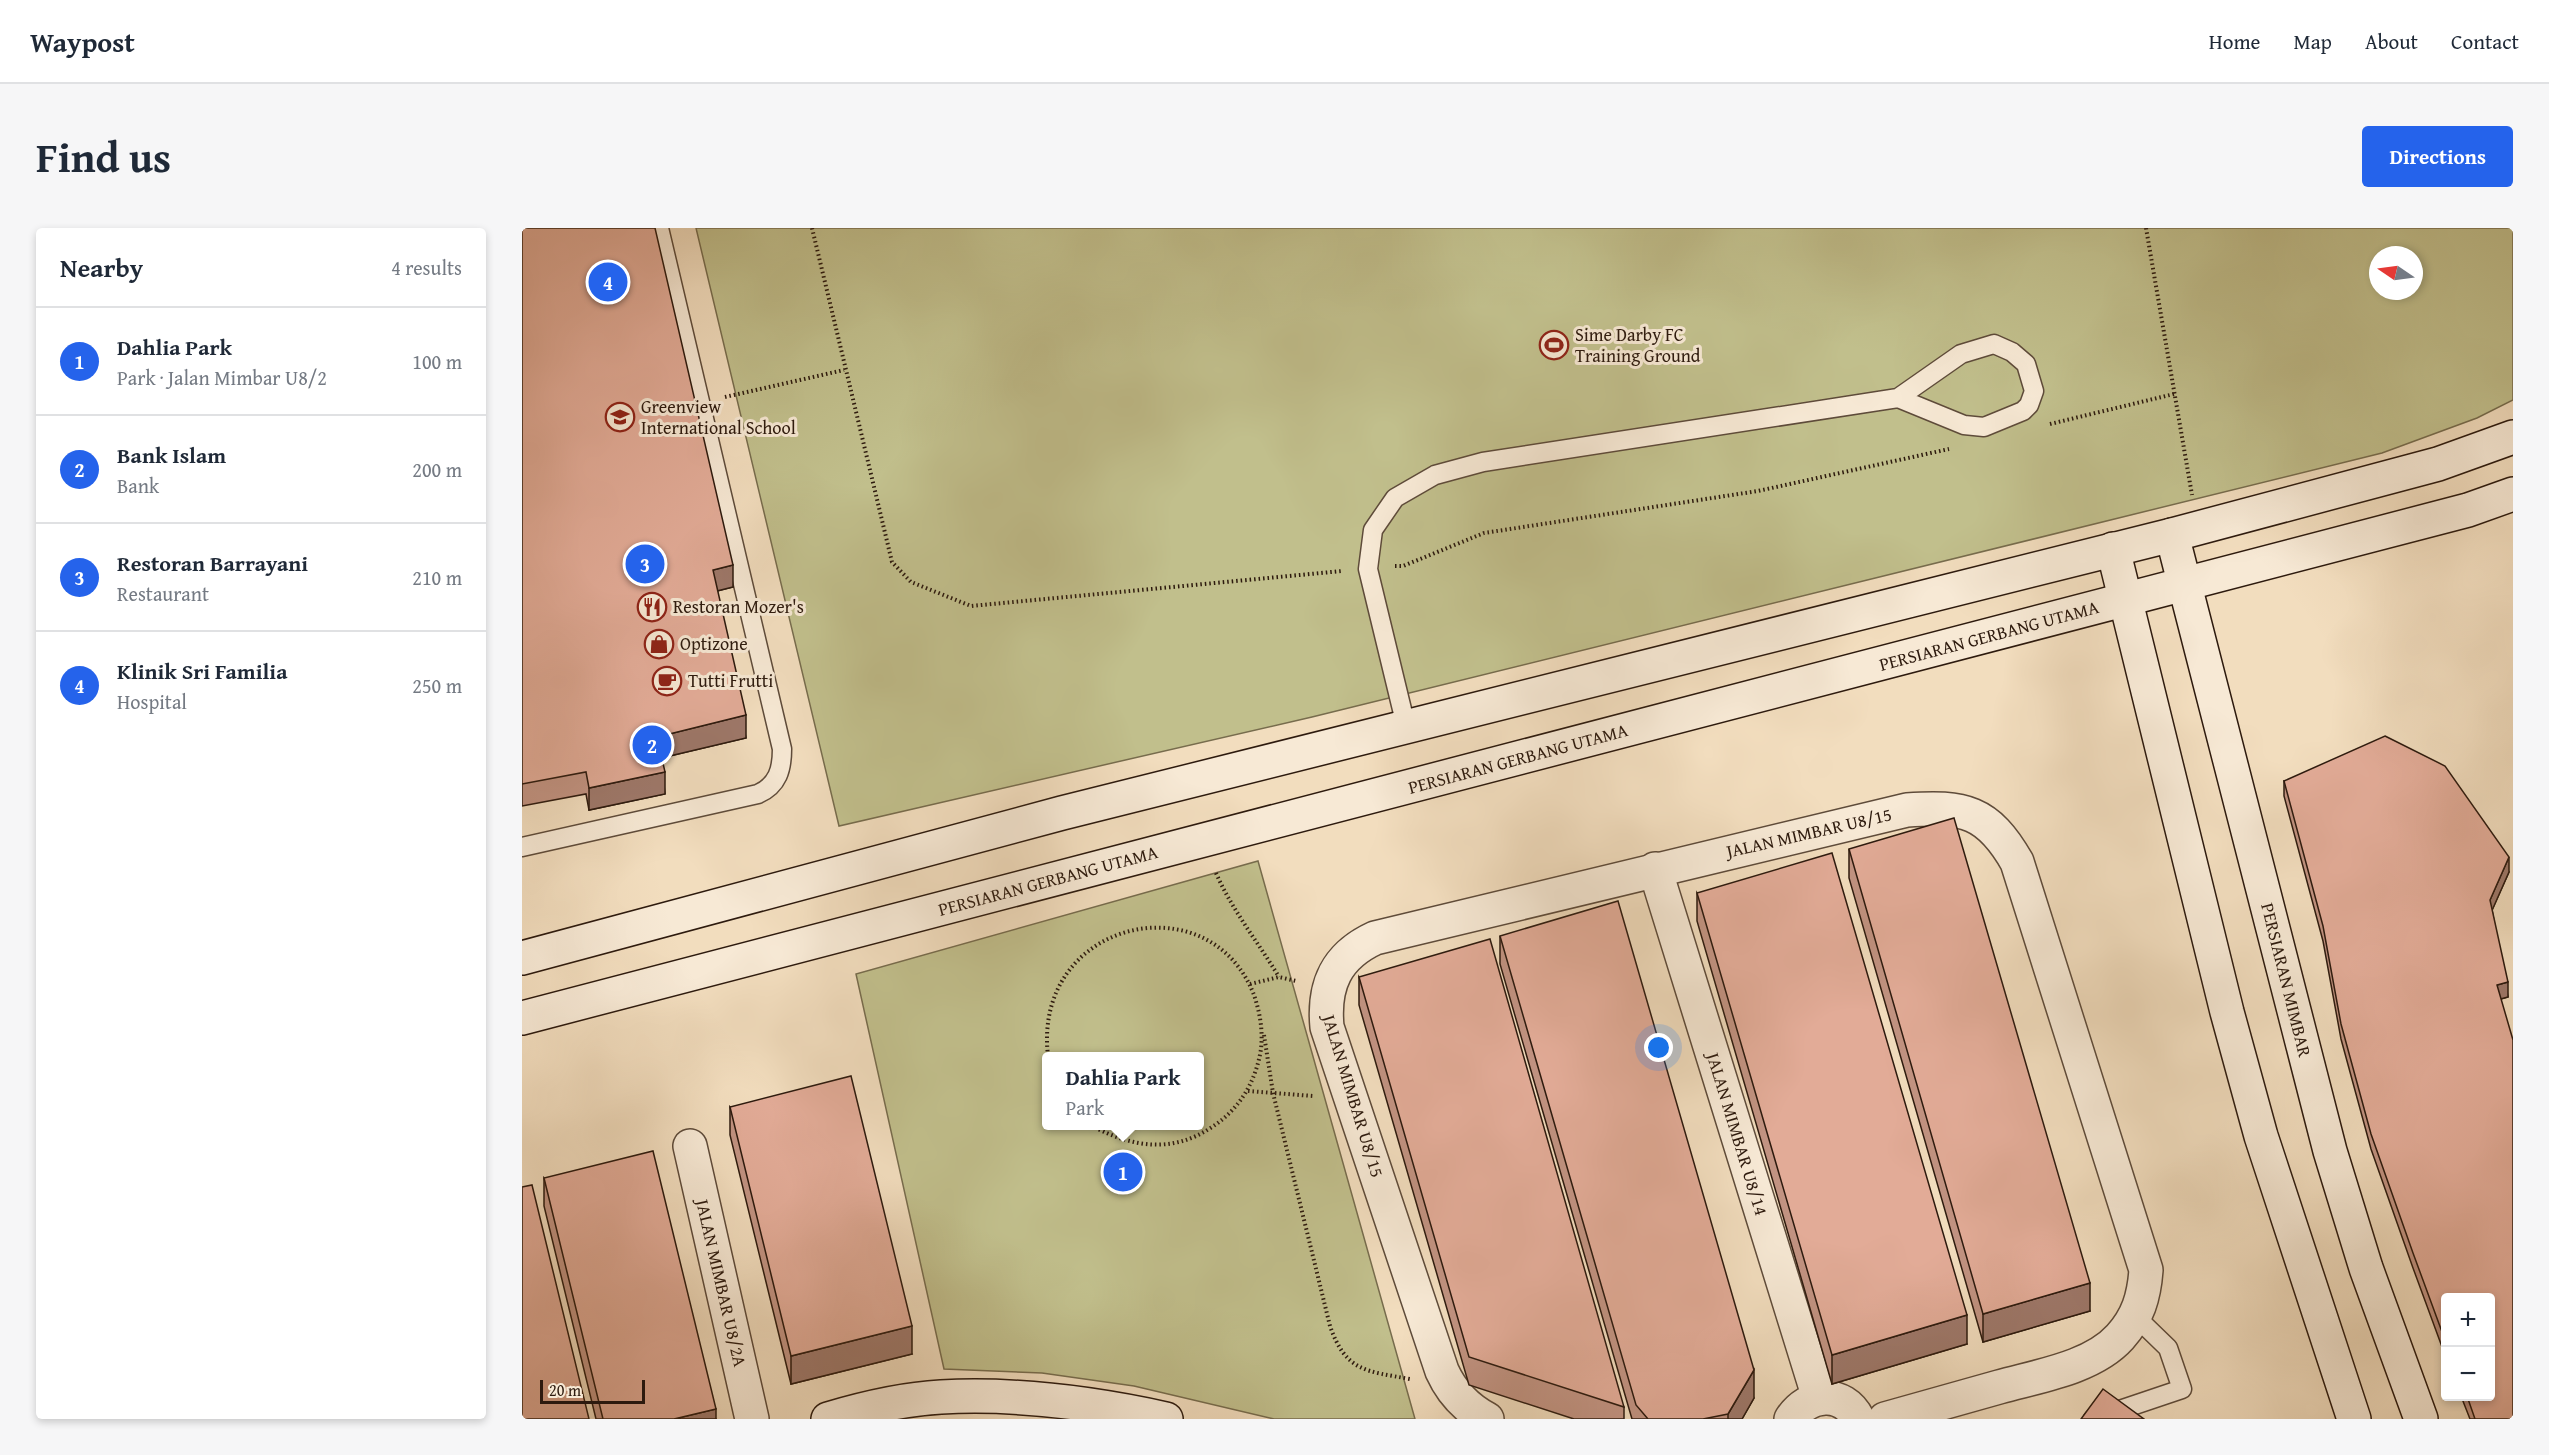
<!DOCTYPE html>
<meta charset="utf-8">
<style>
body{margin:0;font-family:"Gentium Book Plus",serif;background:#f6f6f7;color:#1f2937}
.controls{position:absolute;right:18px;bottom:18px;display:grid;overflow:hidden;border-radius:6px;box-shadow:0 3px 9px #0003}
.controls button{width:54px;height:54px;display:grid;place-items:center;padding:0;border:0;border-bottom:2px solid #e0e1e3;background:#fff;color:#1f2937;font:30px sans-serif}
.compass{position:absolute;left:1847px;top:18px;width:54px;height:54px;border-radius:50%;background:#fff;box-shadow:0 3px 9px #0003;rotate:283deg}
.scale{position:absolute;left:18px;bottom:15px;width:105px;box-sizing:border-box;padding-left:6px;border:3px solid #2d1a0e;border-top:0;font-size:16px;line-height:21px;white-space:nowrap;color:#2d1a0e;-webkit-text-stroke:4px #f7e9d5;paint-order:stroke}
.you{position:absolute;left:1137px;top:820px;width:21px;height:21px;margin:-15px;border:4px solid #fff;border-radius:50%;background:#1a73e8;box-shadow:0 0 0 9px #1a73e833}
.badge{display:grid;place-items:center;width:39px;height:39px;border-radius:50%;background:#2563eb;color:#fff;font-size:20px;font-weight:700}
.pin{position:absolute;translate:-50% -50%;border:3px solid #fff;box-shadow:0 2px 6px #0006}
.popup{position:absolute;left:520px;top:824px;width:162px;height:78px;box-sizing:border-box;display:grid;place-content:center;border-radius:6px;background:#fff;filter:drop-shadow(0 2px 4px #0005);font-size:20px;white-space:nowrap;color:#747a83}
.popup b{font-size:22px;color:#1f2937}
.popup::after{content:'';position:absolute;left:50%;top:100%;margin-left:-12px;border:12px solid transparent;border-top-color:#fff}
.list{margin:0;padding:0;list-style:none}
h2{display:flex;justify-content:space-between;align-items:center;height:78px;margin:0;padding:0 24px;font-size:26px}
h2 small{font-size:20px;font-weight:400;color:#747a83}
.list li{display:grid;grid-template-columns:39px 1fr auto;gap:18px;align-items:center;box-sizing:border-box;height:108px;padding:0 24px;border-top:2px solid #e0e1e3}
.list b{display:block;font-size:22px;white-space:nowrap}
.list p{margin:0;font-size:20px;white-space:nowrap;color:#747a83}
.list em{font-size:20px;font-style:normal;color:#747a83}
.map{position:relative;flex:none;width:1991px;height:1191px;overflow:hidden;border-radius:6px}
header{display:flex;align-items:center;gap:36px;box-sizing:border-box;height:84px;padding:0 30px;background:#fff;border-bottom:2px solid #e0e1e3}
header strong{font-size:28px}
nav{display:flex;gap:33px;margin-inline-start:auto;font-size:21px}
.intro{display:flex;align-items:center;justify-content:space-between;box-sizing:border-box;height:144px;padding:0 36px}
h1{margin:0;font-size:42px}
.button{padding:15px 27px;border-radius:6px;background:#2563eb;color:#fff;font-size:21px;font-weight:700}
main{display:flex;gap:36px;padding:0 36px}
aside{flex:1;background:#fff;border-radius:6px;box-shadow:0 3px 9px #0003}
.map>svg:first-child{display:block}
.green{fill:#c1bf8c;stroke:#776c4d;stroke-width:1.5;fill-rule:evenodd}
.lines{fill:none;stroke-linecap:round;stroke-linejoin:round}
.lane-casing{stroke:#5e4b3a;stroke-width:21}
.street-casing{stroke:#5e4b3a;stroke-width:36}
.secondary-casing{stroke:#2d1a0e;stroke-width:36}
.path{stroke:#2d1a0e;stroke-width:4;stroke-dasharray:1.5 3;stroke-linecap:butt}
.lane{stroke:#f7e9d5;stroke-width:18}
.street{stroke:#f7e9d5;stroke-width:33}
.secondary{stroke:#f7e9d5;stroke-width:33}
.wall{fill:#c29382;stroke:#2d1a0e;stroke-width:1.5}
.shaded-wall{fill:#9e786a;stroke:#2d1a0e;stroke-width:1.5}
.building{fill:#e2ab97;stroke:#2d1a0e;stroke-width:1.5}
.labels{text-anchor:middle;stroke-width:6;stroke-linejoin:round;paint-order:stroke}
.poi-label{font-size:18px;fill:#2d1a0e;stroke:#f7e9d5;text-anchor:start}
.street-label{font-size:18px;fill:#2d1a0e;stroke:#f7e9d5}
</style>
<header>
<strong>Waypost</strong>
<nav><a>Home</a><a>Map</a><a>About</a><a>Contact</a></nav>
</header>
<div class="intro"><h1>Find us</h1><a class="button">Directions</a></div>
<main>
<aside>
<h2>Nearby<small>4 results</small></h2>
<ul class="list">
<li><span class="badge">1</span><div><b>Dahlia Park</b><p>Park · Jalan Mimbar U8/2</p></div><em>100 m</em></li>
<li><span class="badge">2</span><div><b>Bank Islam</b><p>Bank</p></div><em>200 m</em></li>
<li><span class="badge">3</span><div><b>Restoran Barrayani</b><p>Restaurant</p></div><em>210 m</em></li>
<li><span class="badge">4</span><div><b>Klinik Sri Familia</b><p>Hospital</p></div><em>250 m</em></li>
</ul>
</aside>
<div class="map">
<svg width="1991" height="1191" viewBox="0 0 1991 1191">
<rect width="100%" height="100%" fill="#f2ddbe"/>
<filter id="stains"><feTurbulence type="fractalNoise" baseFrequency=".00333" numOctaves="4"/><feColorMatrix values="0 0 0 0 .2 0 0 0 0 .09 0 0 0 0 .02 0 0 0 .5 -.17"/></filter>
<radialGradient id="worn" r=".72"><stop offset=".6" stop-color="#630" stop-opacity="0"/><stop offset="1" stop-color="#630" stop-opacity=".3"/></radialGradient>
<g class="green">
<path d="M174,0H1991V172L1955,190L1860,225L790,489L317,598ZM1856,27H1892V63H1856Z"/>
<path d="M736,633L893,1191H752L612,1158L520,1145L422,1141L334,746ZM678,828V898H524V828Z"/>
</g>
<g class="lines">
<g class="lane-casing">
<g id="lane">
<path d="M884,498L846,341L851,302L873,270L913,247L961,234L1376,170L1439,126L1472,116L1490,124L1504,136L1512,163L1507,177L1501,183L1462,199L1442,197L1376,170"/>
<path d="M0,619L236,566C256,557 260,541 260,521L137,0"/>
<path d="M1571,1191L1660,1161L1646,1120L1614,1089"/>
</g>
</g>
<g class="street-casing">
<g id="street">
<path d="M1133,641L1297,1170"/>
<path d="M168,918L230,1191"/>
<path d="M965,1191C944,1180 930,1165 920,1143L805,799C801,757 814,728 853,710L1385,582C1442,578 1466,583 1495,634L1624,1042C1622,1069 1616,1089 1598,1109C1570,1140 1516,1148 1477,1159C1439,1170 1401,1180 1363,1191"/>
<path d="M1269,1191C1286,1165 1321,1161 1336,1191"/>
</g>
</g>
<g class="secondary-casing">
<g id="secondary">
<path d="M1650,307L1808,923L1844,1040L1899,1191"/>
<path d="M1591,321L1705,784L1739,908L1832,1191"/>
<path d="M0,730L540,585L1650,307L1916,236L1991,209"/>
<path d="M0,790L1946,282L1991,266"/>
<path d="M306,1191C343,1180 381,1171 419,1169C493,1165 571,1175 644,1191"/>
</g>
</g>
<g class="path">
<path d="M290,0L370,334L389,354L449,378L820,343"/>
<path d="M1624,0L1670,267"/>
<path d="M203,169L322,142"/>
<path d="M1528,196L1652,166"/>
<path d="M873,338H881L962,305L1236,263L1427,221"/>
<path d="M694,645C710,682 736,714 757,749"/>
<path d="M728,756L757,749L774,753"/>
<path d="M742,807L751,865L808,1098C824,1144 844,1143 888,1151"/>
<path d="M526,828C510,692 688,652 732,767C738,785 741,802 739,821C734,853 718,881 690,899C650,926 610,919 570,898"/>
<path d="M726,863L791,868"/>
</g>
<use href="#lane" class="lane"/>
<use href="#street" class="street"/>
<use href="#secondary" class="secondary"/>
</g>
<g class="wall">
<path d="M0,0L211,359L195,363L224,510L139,530L143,566L67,582L64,566L0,578Z"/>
<path d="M1762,553L1987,644L1970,682L1986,769L1979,771L1991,1191H1948L1939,1168H1968L1923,1070V1127L1891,1040L1849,921L1819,811L1801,713L1762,568Z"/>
<path d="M1327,621L1568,1083L1461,1114L1327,650Z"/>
<path d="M1175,665L1445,1116L1310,1156L1175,693Z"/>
<path d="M978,708L1232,1170L1220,1191H1110L978,736Z"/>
<path d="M837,749L1102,1179V1191H1052L947,1157L837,777Z"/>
<path d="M208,879L390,1126L269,1156L208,907Z"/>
<path d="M22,950L194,1191H74L22,978Z"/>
</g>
<g class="shaded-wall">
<path d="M211,337V359L191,364V342Z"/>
<path d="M224,487V510L135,531V509Z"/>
<path d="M143,544V566L67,582V560Z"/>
<path d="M1987,629V644L1968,687V672Z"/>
<path d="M1986,754V769L1975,772V757Z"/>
<path d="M1568,1055V1083L1461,1114V1086Z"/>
<path d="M1445,1087V1116L1310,1156V1127Z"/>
<path d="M390,1098V1126L269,1156V1128Z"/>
<path d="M1232,1142V1170L1220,1191H1206V1186Z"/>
<path d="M194,1181V1191H152Z"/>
</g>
<g class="building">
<path d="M0,0H133L211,337L191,342L224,487L135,509L143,544L67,560L64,544L0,556Z"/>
<path d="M1863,508L1923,538L1987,629L1968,672L1986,754L1975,757L1991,812V1191H1953L1945,1168H1968V1070H1923V1112L1891,1025L1849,906L1819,796L1801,698L1762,553Z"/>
<path d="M1432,590L1568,1055L1461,1086L1327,621Z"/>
<path d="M1310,625L1445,1087L1310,1127L1175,665Z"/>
<path d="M1096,673L1232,1142L1206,1186L1181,1191H1126L1114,1177L978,708Z"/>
<path d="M968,711L1102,1179L947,1129L837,749Z"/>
<path d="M329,848L390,1098L269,1128L208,879Z"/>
<path d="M131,923L194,1181L152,1191H81L22,950Z"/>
<path d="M10,957L67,1191H0V959Z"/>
<path d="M1581,1161L1622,1191H1559Z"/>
</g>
<defs>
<g id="stadium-ring" transform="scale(1.5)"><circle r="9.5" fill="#f7e9d5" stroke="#8f2418" stroke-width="1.5"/><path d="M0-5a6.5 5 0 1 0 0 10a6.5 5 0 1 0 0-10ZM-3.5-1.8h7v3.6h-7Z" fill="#8f2418"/></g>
<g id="school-ring" transform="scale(1.5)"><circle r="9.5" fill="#f7e9d5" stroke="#8f2418" stroke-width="1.5"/><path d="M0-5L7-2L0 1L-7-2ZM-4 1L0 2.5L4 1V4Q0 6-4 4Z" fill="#8f2418"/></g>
<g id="restaurant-ring" transform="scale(1.5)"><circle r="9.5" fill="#f7e9d5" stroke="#8f2418" stroke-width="1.5"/><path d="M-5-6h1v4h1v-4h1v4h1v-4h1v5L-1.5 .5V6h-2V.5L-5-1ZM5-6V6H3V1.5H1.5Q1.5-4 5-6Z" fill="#8f2418"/></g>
<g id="shop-ring" transform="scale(1.5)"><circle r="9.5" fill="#f7e9d5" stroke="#8f2418" stroke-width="1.5"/><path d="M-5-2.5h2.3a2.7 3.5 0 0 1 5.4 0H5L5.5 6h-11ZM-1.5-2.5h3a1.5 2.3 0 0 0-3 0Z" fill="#8f2418"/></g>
<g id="cafe-ring" transform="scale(1.5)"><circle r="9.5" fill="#f7e9d5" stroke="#8f2418" stroke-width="1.5"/><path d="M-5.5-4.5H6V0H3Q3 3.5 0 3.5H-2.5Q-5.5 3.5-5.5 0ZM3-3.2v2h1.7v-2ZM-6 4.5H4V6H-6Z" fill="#8f2418"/></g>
</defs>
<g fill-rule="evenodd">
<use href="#stadium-ring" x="1032" y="117"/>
<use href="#school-ring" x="98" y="189"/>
<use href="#restaurant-ring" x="130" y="379"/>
<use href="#shop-ring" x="137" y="416"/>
<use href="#cafe-ring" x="145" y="453"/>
</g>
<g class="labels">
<g class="poi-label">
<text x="1053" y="113">Sime Darby FC<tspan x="1053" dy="21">Training Ground</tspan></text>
<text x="119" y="185">Greenview<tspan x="119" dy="21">International School</tspan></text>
<text x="151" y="385">Restoran Mozer's</text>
<text x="158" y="422">Optizone</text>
<text x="166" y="459">Tutti Frutti</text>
</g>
<g class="street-label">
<text transform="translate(1467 408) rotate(-15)" y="6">PERSIARAN GERBANG UTAMA</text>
<text transform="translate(996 531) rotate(-15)" y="6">PERSIARAN GERBANG UTAMA</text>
<text transform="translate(1287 605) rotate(-13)" y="6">JALAN MIMBAR U8/15</text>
<text transform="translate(526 653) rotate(-15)" y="6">PERSIARAN GERBANG UTAMA</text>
<text transform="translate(1764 752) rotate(76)" y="6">PERSIARAN MIMBAR</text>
<text transform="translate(831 868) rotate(73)" y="6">JALAN MIMBAR U8/15</text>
<text transform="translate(1215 906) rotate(73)" y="6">JALAN MIMBAR U8/14</text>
<text transform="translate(199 1055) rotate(77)" y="6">JALAN MIMBAR U8/2A</text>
</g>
</g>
<rect width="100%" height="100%" filter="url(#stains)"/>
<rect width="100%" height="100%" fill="url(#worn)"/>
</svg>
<div class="controls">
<button>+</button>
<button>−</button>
</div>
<svg class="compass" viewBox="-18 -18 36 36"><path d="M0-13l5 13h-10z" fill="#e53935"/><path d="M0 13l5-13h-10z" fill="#747a83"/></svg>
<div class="scale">20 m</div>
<div class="you"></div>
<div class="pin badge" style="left:601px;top:944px">1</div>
<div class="popup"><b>Dahlia Park</b>Park</div>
<div class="pin badge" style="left:130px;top:517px">2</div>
<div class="pin badge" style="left:123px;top:336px">3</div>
<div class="pin badge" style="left:86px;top:54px">4</div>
</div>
</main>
